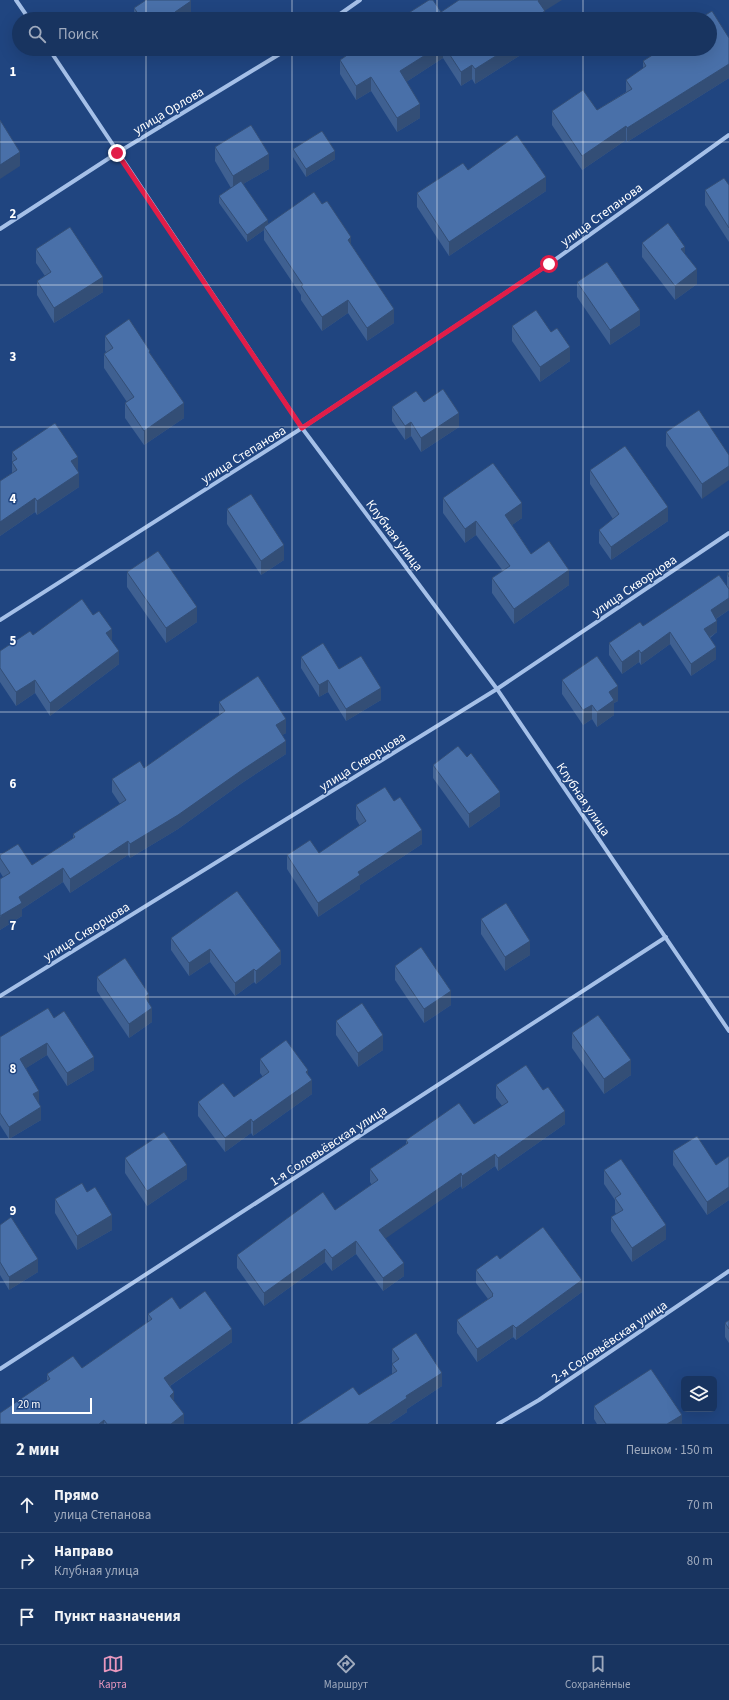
<!DOCTYPE html>
<html lang="ru">
<meta charset="utf-8">
<style>
body{margin:0;font-family:"Source Sans 3",sans-serif;background:#253f69;color:#f1f3f6}
.controls{position:absolute;right:12px;bottom:12px;display:grid;overflow:hidden;border-radius:6px;box-shadow:0 4px 16px #0002}
.controls button{width:36px;height:36px;display:grid;place-items:center;padding:0;border:0;border-bottom:1px solid #364f75;background:#183460;color:#f1f3f6;font:20px sans-serif}
.scale{position:absolute;left:12px;bottom:10px;width:80px;box-sizing:border-box;padding-left:4px;border:2px solid #fff;border-top:0;font-size:11px;line-height:14px;white-space:nowrap;color:#fff;-webkit-text-stroke:3px #204580;paint-order:stroke}
.stop{position:absolute;width:12px;height:12px;margin:-9px;border:3px solid #e11d48;border-radius:50%;background:#fff}
.stop.end{background:#e11d48;border-color:#fff;box-shadow:0 1px 4px #0008}
.list{margin:0;padding:0;list-style:none}
h2{display:flex;justify-content:space-between;align-items:center;height:52px;margin:0;padding:0 16px;font-size:17px}
h2 small{font-size:13px;font-weight:400;color:#9faabd}
.list li{display:grid;grid-template-columns:26px 1fr auto;gap:12px;align-items:center;box-sizing:border-box;height:56px;padding:0 16px;border-top:1px solid #364f75}
.list b{display:block;font-size:15px;white-space:nowrap}
.list p{margin:0;font-size:13px;white-space:nowrap;color:#9faabd}
.list em{font-size:13px;font-style:normal;color:#9faabd}
.icon{flex:none;width:22px;height:22px;fill:none;stroke:currentColor;stroke-width:2;stroke-linecap:round;stroke-linejoin:round}
.map{position:relative;flex:none;width:729px;height:1424px;overflow:hidden}
.search{position:absolute;background:#183460;box-shadow:0 4px 16px #0002;left:12px;right:12px;top:12px;height:44px;display:flex;align-items:center;gap:10px;box-sizing:border-box;padding:0 14px;border-radius:22px;color:#9faabd;font-size:15px}
.sheet{height:220px;background:#183460}
nav{display:flex;justify-content:space-around;align-items:center;box-sizing:border-box;height:56px;border-top:1px solid #364f75;background:#183460;font-size:11px;color:#9faabd}
nav a{display:grid;justify-items:center;gap:2px}
nav .on{color:#e797bd}
.map>svg:first-child{display:block}
.lines{fill:none;stroke-linecap:round;stroke-linejoin:round}
.street{stroke:#a5c0e8;stroke-width:4}
.wall{fill:#3f6091}
.shaded-wall{fill:#334e76}
.building{fill:#4970a9;stroke:#334e76}
.route{stroke:#e11d48;stroke-width:5}
.grid{fill:none;stroke:#fff;stroke-width:1;stroke-opacity:0.55}
.labels{text-anchor:middle;stroke-width:3;stroke-linejoin:round;paint-order:stroke}
.street-label{font-size:13px;fill:#fff;stroke:#204580}
.grid-label{font-size:13px;text-anchor:middle;font-weight:bold;fill:#fff;stroke:#204580;stroke-width:3;stroke-linejoin:round;paint-order:stroke}
</style>
<div class="map">
<svg width="729" height="1424" viewBox="0 0 729 1424">
<rect width="100%" height="100%" fill="#204580"/>
<g class="lines">
<g class="street">
<path d="M16,0L29,19"/>
<path d="M333,19L360,0"/>
<path d="M49,49L302,428L497,689L729,1031"/>
<path d="M0,229L117,153L288,49"/>
<path d="M0,620L302,428L549,264L729,135"/>
<path d="M0,996L497,689L729,533"/>
<path d="M0,1369L666,937"/>
<path d="M498,1424L539,1400L729,1271"/>
</g>
</g>
<g class="wall">
<path d="M134,8L191,16L186,19H134Z"/>
<path d="M729,38V78L627,142L626,140L582,170L552,125V111L597,110L626,92V80L643,69V61Z"/>
<path d="M152,49H166L156,55Z"/>
<path d="M356,49H530L475,84L472,79L461,86L443,58L406,82L420,118L397,132L371,91L356,100L340,74V60Z"/>
<path d="M215,147L269,169L243,184L268,224L351,245L394,323L367,341L348,313L322,331L301,300V295L264,240V230L247,242L219,203V196L231,188L215,161Z"/>
<path d="M293,149L335,159L306,177L293,157Z"/>
<path d="M468,170L546,191L449,256L417,207V193Z"/>
<path d="M729,185V242L705,205V190Z"/>
<path d="M642,243L697,284L675,300L642,257Z"/>
<path d="M36,249L103,292L54,323L37,295V281L45,276L36,263Z"/>
<path d="M577,282L640,325L610,345L577,297Z"/>
<path d="M512,326L570,361L540,382L512,341Z"/>
<path d="M105,336L150,354L184,418L144,445L125,418V403L127,402L104,368V354L106,352L105,350Z"/>
<path d="M424,402L459,427L421,452L411,436L405,440L392,421V407Z"/>
<path d="M666,432L729,455L702,499L666,446Z"/>
<path d="M12,452L78,470L79,487L37,515L35,512L0,536V481L12,473Z"/>
<path d="M590,470L668,521L611,560L599,543V530L613,519L590,484Z"/>
<path d="M443,498L522,518L512,525L531,554L569,585L514,624L492,593V578L503,571L476,535L465,543L443,513Z"/>
<path d="M227,509L284,560L261,575L227,524Z"/>
<path d="M127,572L197,622L166,643L127,587Z"/>
<path d="M729,572V610L716,619L717,632L710,638L716,659L691,676L670,644L641,665L639,662L622,674L609,655V643L643,626L727,586V573Z"/>
<path d="M33,635L112,641L119,664L50,716L35,693L16,706L0,682V651Z"/>
<path d="M301,657L339,669L381,700L346,721L328,692L319,697L301,668Z"/>
<path d="M562,680L618,701L614,703V715L597,727L592,719L583,725L562,694Z"/>
<path d="M219,702L286,733L282,735L286,754L242,783L178,829L130,858L128,855L70,893L63,882L22,909V916L0,930V879L3,877L0,872V855L32,865L73,838V834L120,804L112,792V779L144,768L219,715Z"/>
<path d="M433,765L500,806L469,828L433,778Z"/>
<path d="M356,805L422,844L360,885V889L318,917L287,869V855L319,853L360,826L356,819Z"/>
<path d="M481,919L530,955L505,971L481,934Z"/>
<path d="M171,938L281,964L256,984L254,982L235,996L210,962L189,976L171,950Z"/>
<path d="M395,966L451,1005L424,1023L395,980Z"/>
<path d="M97,977L149,1003L152,1022L129,1038L97,991Z"/>
<path d="M54,1018L94,1070L67,1086L47,1055L26,1068L39,1103L41,1120L9,1139L0,1125V1037Z"/>
<path d="M336,1021L383,1050L358,1067L336,1035Z"/>
<path d="M572,1033L631,1075L604,1094L572,1048Z"/>
<path d="M260,1059L308,1075L312,1094L253,1136L251,1133L225,1152L198,1116V1102L234,1097L263,1077L260,1073Z"/>
<path d="M496,1085L565,1124L498,1171L495,1166L462,1189L461,1186L385,1238L404,1276L383,1291L356,1254L332,1271L325,1262L264,1306L237,1268V1255L335,1210L372,1185L370,1182V1169L406,1144V1140L474,1124L502,1106L496,1098Z"/>
<path d="M673,1151L716,1165L729,1156V1200L707,1215L673,1165Z"/>
<path d="M125,1158L187,1179L147,1206L125,1173Z"/>
<path d="M604,1170L666,1239L632,1262L611,1231V1217L616,1214L615,1212V1200L604,1184Z"/>
<path d="M87,1192L112,1230L77,1250L55,1213V1199Z"/>
<path d="M0,1225L38,1272L9,1290L0,1275Z"/>
<path d="M500,1259L582,1292L516,1340L513,1337L477,1362L457,1333V1320L488,1299L476,1283V1270Z"/>
<path d="M180,1309L232,1342L170,1386L174,1402L184,1424H0L47,1381V1374L82,1368L148,1322V1314Z"/>
<path d="M729,1320V1343L725,1337V1323Z"/>
<path d="M392,1349L442,1386L407,1409V1412L389,1424H297L359,1395L392,1374V1364H393L392,1362Z"/>
<path d="M594,1406L682,1424H597L594,1419Z"/>
</g>
<g class="shaded-wall">
<path d="M539,0H562L538,15V1Z"/>
<path d="M191,1V16L186,19H175V12Z"/>
<path d="M545,11V19H537V16Z"/>
<path d="M156,49H166L156,55Z"/>
<path d="M435,49H443V58L400,86V71Z"/>
<path d="M507,49H530L475,84V69Z"/>
<path d="M729,64V78L627,142V128Z"/>
<path d="M472,65V79L461,86V72Z"/>
<path d="M371,77V91L356,100V86Z"/>
<path d="M420,104V118L397,132V118Z"/>
<path d="M626,126V140L582,170V156Z"/>
<path d="M335,151V159L306,177V169Z"/>
<path d="M20,152V166L0,179V165Z"/>
<path d="M269,154V169L233,190V176Z"/>
<path d="M546,177V191L449,256V242Z"/>
<path d="M268,220V227H264V230L247,242V235Z"/>
<path d="M351,237V251L348,240Z"/>
<path d="M685,247V261L681,249Z"/>
<path d="M697,269V284L675,300V286Z"/>
<path d="M103,277V292L54,323V308Z"/>
<path d="M348,300V313L322,331V317Z"/>
<path d="M394,309V323L367,341V328Z"/>
<path d="M640,310V325L610,345V330Z"/>
<path d="M570,347V361L540,382V367Z"/>
<path d="M184,403V418L144,445V431Z"/>
<path d="M459,413V427L421,452V438Z"/>
<path d="M411,422V436L405,440V426Z"/>
<path d="M78,457V471L71,461Z"/>
<path d="M729,466V480L702,499V484Z"/>
<path d="M79,473V487L37,515V501Z"/>
<path d="M35,498V512L0,536V522Z"/>
<path d="M522,503V518L505,530V515Z"/>
<path d="M668,507V521L611,560V547Z"/>
<path d="M476,521V535L465,543V529Z"/>
<path d="M284,545V560L261,575V561Z"/>
<path d="M569,570V585L514,624V609Z"/>
<path d="M729,598V610L711,622V610Z"/>
<path d="M197,607V622L166,643V628Z"/>
<path d="M717,621V632L704,641V629Z"/>
<path d="M112,629V642L106,633Z"/>
<path d="M670,632V644L641,665V653Z"/>
<path d="M716,647V659L691,676V664Z"/>
<path d="M639,650V662L622,674V662Z"/>
<path d="M119,651V664L50,716V703Z"/>
<path d="M35,680V693L16,706V692Z"/>
<path d="M328,680V692L319,697V685Z"/>
<path d="M618,686V701L614,703V715L597,727V712L609,692Z"/>
<path d="M381,688V700L346,721V709Z"/>
<path d="M592,705V719L583,725V710Z"/>
<path d="M286,719V733L276,739V725Z"/>
<path d="M286,741V754L242,783L178,829L130,858V844Z"/>
<path d="M500,792V806L469,828V814Z"/>
<path d="M422,830V844L360,885V889L318,917V903L358,872Z"/>
<path d="M128,841V855L70,893V879Z"/>
<path d="M63,868V882L22,909V916L0,930V917L19,897Z"/>
<path d="M530,941V955L505,971V957Z"/>
<path d="M210,949V962L189,976V963Z"/>
<path d="M281,951V964L256,984V971Z"/>
<path d="M254,969V982L235,996V983Z"/>
<path d="M451,991V1005L424,1023V1009Z"/>
<path d="M149,994V1008L145,997Z"/>
<path d="M152,1008V1022L129,1038V1024Z"/>
<path d="M383,1035V1050L358,1067V1053Z"/>
<path d="M47,1043V1055L20,1072V1059Z"/>
<path d="M94,1057V1070L67,1086V1073Z"/>
<path d="M631,1060V1075L604,1094V1079Z"/>
<path d="M308,1070V1083L312,1080V1094L253,1136V1122Z"/>
<path d="M39,1091V1104L33,1094Z"/>
<path d="M41,1107V1120L9,1139V1127Z"/>
<path d="M565,1111V1124L498,1171V1158Z"/>
<path d="M251,1119V1133L225,1152V1138Z"/>
<path d="M495,1154V1166L462,1189V1176Z"/>
<path d="M187,1165V1179L147,1206V1191Z"/>
<path d="M461,1173V1186L379,1243V1230Z"/>
<path d="M729,1187V1200L707,1215V1202Z"/>
<path d="M112,1215V1230L77,1250V1236Z"/>
<path d="M666,1225V1239L632,1262V1248Z"/>
<path d="M356,1241V1254L332,1271V1258Z"/>
<path d="M325,1249V1262L264,1306V1293Z"/>
<path d="M38,1259V1272L9,1290V1277Z"/>
<path d="M404,1263V1276L383,1291V1278Z"/>
<path d="M582,1280V1292L516,1340V1328Z"/>
<path d="M513,1325V1337L477,1362V1349Z"/>
<path d="M232,1329V1342L164,1390V1378Z"/>
<path d="M442,1373V1386L407,1409V1412L389,1424H368L406,1396Z"/>
<path d="M174,1392V1405L170,1396Z"/>
<path d="M184,1414V1424H171Z"/>
<path d="M682,1415V1424H667Z"/>
<path d="M104,1420V1424H99Z"/>
</g>
<g class="building">
<path d="M146,0H190L191,1L175,12L180,19H142L134,8Z"/>
<path d="M429,0H433L441,12L459,0H539L538,1L545,11L537,16L539,19H399Z"/>
<path d="M712,11L729,38V64L627,128L626,126L582,156L552,111L583,90L597,110L632,89L626,80L646,66L643,61L662,49H710V19H699Z"/>
<path d="M356,49H435L400,71L420,104L397,118L371,77L356,86L340,60Z"/>
<path d="M446,49H507L475,69L472,65L461,72Z"/>
<path d="M0,120L20,152L0,165Z"/>
<path d="M251,125L269,154L233,176L215,147Z"/>
<path d="M322,131L335,151L306,169L293,149Z"/>
<path d="M517,135L546,177L449,242L417,193L463,163L468,170Z"/>
<path d="M724,178L729,185V228L705,190Z"/>
<path d="M241,181L268,220L247,235L219,196Z"/>
<path d="M314,192L322,204L327,201L351,237L348,240L394,309L367,328L348,300L322,317L301,286L303,285L264,227Z"/>
<path d="M668,223L685,247L681,249L697,269L675,286L642,243Z"/>
<path d="M70,227L103,277L54,308L37,281L51,272L36,249Z"/>
<path d="M607,262L640,310L610,330L577,282Z"/>
<path d="M536,310L551,332L557,328L570,347L540,367L512,326Z"/>
<path d="M129,319L150,351L149,352L184,403L144,431L125,403L134,397L104,354L113,348L105,336Z"/>
<path d="M443,389L459,413L421,438L411,422L405,426L392,407L416,391L424,402Z"/>
<path d="M699,410L729,455V466L702,484L666,432Z"/>
<path d="M55,423L78,457L71,461L79,473L37,501L35,498L0,522V481L17,470L12,462L17,459L12,452Z"/>
<path d="M625,446L668,507L611,547L599,530L619,514L590,470Z"/>
<path d="M493,463L522,503L505,515L531,554L549,541L569,570L514,609L492,578L510,566L476,521L465,529L443,498Z"/>
<path d="M251,494L284,545L261,561L227,509Z"/>
<path d="M158,551L197,607L166,628L127,572Z"/>
<path d="M729,572V577L727,573Z"/>
<path d="M719,575L729,589V598L711,610L717,621L704,629L716,647L691,664L670,632L641,653L639,650L622,662L609,643L640,622L643,626Z"/>
<path d="M82,599L93,615L99,611L112,629L106,633L119,651L50,703L35,680L16,692L0,668V651L30,631L33,635Z"/>
<path d="M323,643L339,669L361,656L381,688L346,709L328,680L319,685L301,657Z"/>
<path d="M597,656L618,686L609,692L614,700L597,712L592,705L583,710L562,680Z"/>
<path d="M258,676L286,719L276,725L286,741L242,770L178,815L130,844L128,841L70,879L63,868L19,897L22,903L0,916V879L10,873L0,858V855L18,844L32,865L75,837L73,834L126,800L112,779L140,761L144,768L225,711L219,702Z"/>
<path d="M458,746L467,757L471,753L500,792L469,814L433,765Z"/>
<path d="M385,787L394,801L400,797L422,830L358,872L360,875L318,903L287,855L310,840L319,853L366,821L356,805Z"/>
<path d="M237,891L281,951L256,971L254,969L235,983L210,949L189,963L171,938Z"/>
<path d="M506,903L530,941L505,957L481,919Z"/>
<path d="M421,947L451,991L424,1009L395,966Z"/>
<path d="M125,958L149,994L145,997L152,1008L129,1024L97,977Z"/>
<path d="M362,1003L383,1035L358,1053L336,1021Z"/>
<path d="M48,1008L54,1018L64,1011L94,1057L67,1073L47,1043L20,1059L39,1091L33,1094L41,1107L9,1127L0,1113V1037Z"/>
<path d="M598,1015L631,1060L604,1079L572,1033Z"/>
<path d="M286,1040L308,1070L306,1072L312,1080L253,1122L251,1119L225,1138L198,1102L223,1083L234,1097L269,1072L260,1059Z"/>
<path d="M526,1065L543,1090L548,1087L565,1111L498,1158L495,1154L462,1176L461,1173L379,1230L404,1263L383,1278L356,1241L332,1258L325,1249L264,1293L237,1255L323,1192L335,1210L378,1180L370,1169L408,1143L406,1140L459,1103L474,1124L508,1102L496,1085Z"/>
<path d="M164,1132L187,1165L147,1191L125,1158Z"/>
<path d="M697,1136L716,1165L729,1156V1187L707,1202L673,1151Z"/>
<path d="M621,1159L666,1225L632,1248L611,1217L623,1210L615,1198L621,1194L604,1170Z"/>
<path d="M82,1183L87,1192L95,1187L112,1215L77,1236L55,1199Z"/>
<path d="M11,1217L38,1259L9,1277L0,1262V1225Z"/>
<path d="M543,1227L582,1280L516,1328L513,1325L477,1349L457,1320L493,1296L492,1295L493,1294L476,1270L497,1255L500,1259Z"/>
<path d="M205,1291L232,1329L164,1378L174,1392L170,1396L184,1414L171,1424H107L104,1420L99,1424H0V1413L50,1379L47,1374L73,1356L82,1368L152,1319L148,1314L172,1297L180,1309Z"/>
<path d="M729,1320V1329L725,1323Z"/>
<path d="M416,1333L442,1373L406,1396L407,1398L368,1424H297L353,1387L359,1395L397,1371L392,1364L399,1359L392,1349Z"/>
<path d="M651,1369L682,1415L667,1424H606L594,1406Z"/>
</g>
<g class="lines">
<path class="route" d="M117,153L302,428L549,264"/>
</g>
<path class="grid" d="M146,0V19M292,0V19M437,0V19M583,0V19M146,49V1424M292,49V1424M437,49V1424M583,49V1424M0,142H729M0,285H729M0,427H729M0,570H729M0,712H729M0,854H729M0,997H729M0,1139H729M0,1282H729"/>
<g class="labels">
<g class="street-label">
<text transform="translate(168 110) rotate(-31)" y="5">улица Орлова</text>
<text transform="translate(601 214) rotate(-36)" y="5">улица Степанова</text>
<text transform="translate(243 454) rotate(-32)" y="5">улица Степанова</text>
<text transform="translate(395 535) rotate(53)" y="5">Клубная улица</text>
<text transform="translate(634 585) rotate(-34)" y="5">улица Скворцова</text>
<text transform="translate(362 761) rotate(-32)" y="5">улица Скворцова</text>
<text transform="translate(584 799) rotate(56)" y="5">Клубная улица</text>
<text transform="translate(86 931) rotate(-32)" y="5">улица Скворцова</text>
<text transform="translate(328 1145) rotate(-33)" y="5">1-я Соловьёвская улица</text>
<text transform="translate(609 1341) rotate(-34)" y="5">2-я Соловьёвская улица</text>
</g>
</g>
<g class="grid-label">
<text x="13" y="76">1</text>
<text x="13" y="218">2</text>
<text x="13" y="361">3</text>
<text x="13" y="503">4</text>
<text x="13" y="645">5</text>
<text x="13" y="788">6</text>
<text x="13" y="930">7</text>
<text x="13" y="1073">8</text>
<text x="13" y="1215">9</text>
</g>
</svg>
<div class="controls">
<button><svg class="icon" aria-label="layers" viewBox="0 0 24 24"><path d="M12 4l9 5-9 5-9-5zM3 14l9 5 9-5"/></svg></button>
</div>
<div class="scale">20 m</div>
<div class="stop" style="left:549px;top:264px"></div>
<div class="stop end" style="left:117px;top:153px"></div>
<div class="search"><svg class="icon" aria-label="search" viewBox="0 0 24 24"><circle cx="10" cy="10" r="6"/><path d="M15 15l6 6"/></svg>Поиск</div>
</div>
<section class="sheet">
<h2>2 мин<small>Пешком · 150 m</small></h2>
<ul class="list">
<li><svg class="icon" aria-label="ahead" viewBox="0 0 24 24"><path d="M12 20V5M6 11l6-6 6 6"/></svg><div><b>Прямо</b><p>улица Степанова</p></div><em>70 m</em></li>
<li><svg class="icon" aria-label="right" viewBox="0 0 24 24"><path d="M7 20v-9h11M14 6l5 5-5 5"/></svg><div><b>Направо</b><p>Клубная улица</p></div><em>80 m</em></li>
<li><svg class="icon" aria-label="arrive" viewBox="0 0 24 24"><path d="M6 21V4h12l-3 4 3 4H6"/></svg><div><b>Пункт назначения</b></div></li>
</ul>
</section>
<nav>
<a class="on"><svg class="icon" aria-label="map" viewBox="0 0 24 24"><path d="M3 6l6-2 6 2 6-2v14l-6 2-6-2-6 2zM9 4v14M15 6v14"/></svg>Карта</a>
<a><svg class="icon" aria-label="directions" viewBox="0 0 24 24"><path d="M12 3l9 9-9 9-9-9zM9 14v-3h6M13 9l2 2-2 2"/></svg>Маршрут</a>
<a><svg class="icon" aria-label="saved" viewBox="0 0 24 24"><path d="M7 4h10v16l-5-4-5 4z"/></svg>Сохранённые</a>
</nav>
